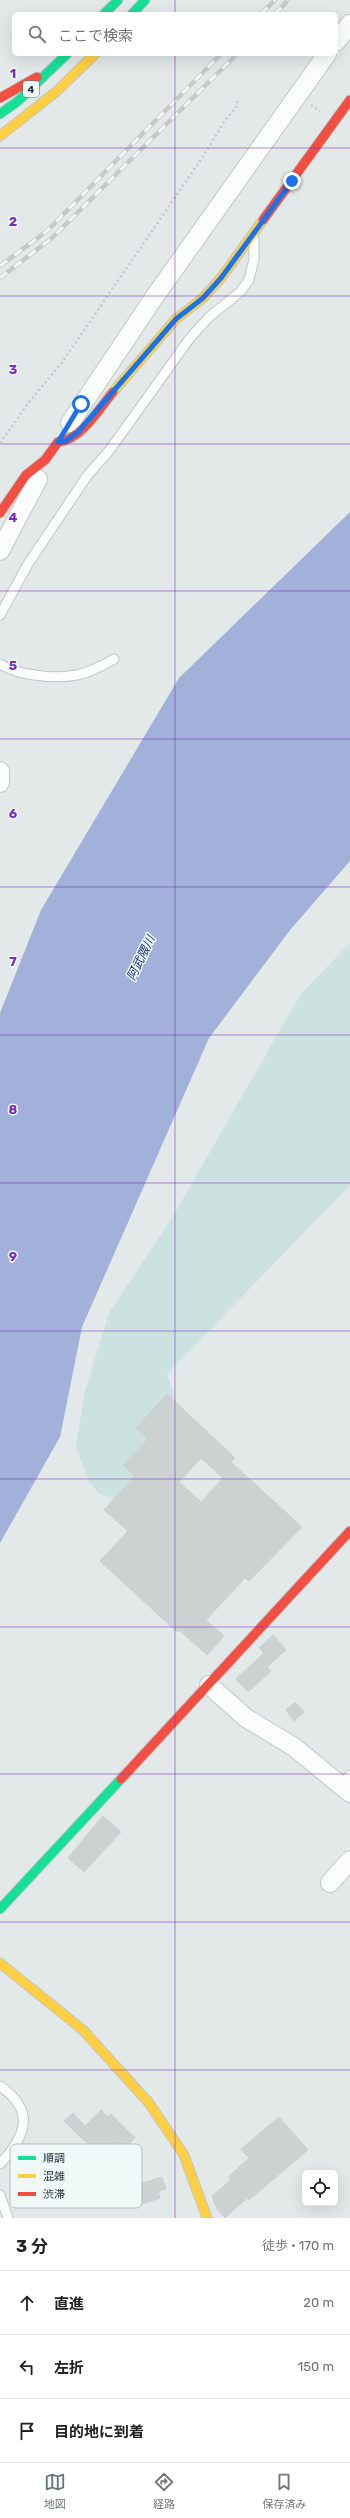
<!DOCTYPE html>
<html lang="ja">
<meta charset="utf-8">
<style>
body{margin:0;font-family:Rubik,"Noto Sans JP",sans-serif;background:#f2f2f2;color:#202124}
.controls{position:absolute;right:12px;bottom:12px;display:grid;overflow:hidden;border-radius:6px;box-shadow:0 4px 16px #0002}
.controls button{width:36px;height:36px;display:grid;place-items:center;padding:0;border:0;border-bottom:1px solid #e0e0e0;background:#fff;color:#202124;font:20px sans-serif}
.stop{position:absolute;width:12px;height:12px;margin:-9px;border:3px solid #1a73e8;border-radius:50%;background:#fff}
.stop.end{background:#1a73e8;border-color:#fff;box-shadow:0 1px 4px #0008}
.list{margin:0;padding:0;list-style:none}
h2{display:flex;justify-content:space-between;align-items:center;height:52px;margin:0;padding:0 16px;font-size:17px}
h2 small{font-size:13px;font-weight:400;color:#757577}
.list li{display:grid;grid-template-columns:26px 1fr auto;gap:12px;align-items:center;box-sizing:border-box;height:64px;padding:0 16px;border-top:1px solid #e0e0e0}
.list b{display:block;font-size:15px;white-space:nowrap}
.list em{font-size:13px;font-style:normal;color:#757577}
.icon{flex:none;width:22px;height:22px;fill:none;stroke:currentColor;stroke-width:2;stroke-linecap:round;stroke-linejoin:round}
.map{position:relative;flex:none;width:350px;height:2218px;overflow:hidden}
.search{position:absolute;background:#fff;box-shadow:0 4px 16px #0002;left:12px;right:12px;top:12px;height:44px;display:flex;align-items:center;gap:10px;box-sizing:border-box;padding:0 14px;border-radius:6px;color:#757577;font-size:15px}
.sheet{height:244px;background:#fff}
nav{display:flex;justify-content:space-around;align-items:center;box-sizing:border-box;height:56px;border-top:1px solid #e0e0e0;background:#fff;font-size:11px;color:#757577}
nav a{display:grid;justify-items:center;gap:2px}
nav .on{color:#647379}
.map>svg:first-child{display:block}
.green{fill:#cbe2e0}
.water{fill:#a1b1da}
.building{fill:#ccd1d2;stroke:#cbd1d2;fill-rule:evenodd}
.lines{fill:none;stroke-linecap:round;stroke-linejoin:round}
.lane-casing{stroke:#c2c6c8;stroke-width:11}
.street-casing{stroke:#c2c6c8;stroke-width:20}
.fast-casing{stroke:#c0c6c8;stroke-width:11}
.slow-casing{stroke:#c0c6c8;stroke-width:11}
.jam-casing{stroke:#c0c6c8;stroke-width:11}
.path{stroke:#c4c9cd;stroke-width:2.5;stroke-dasharray:2 3;stroke-linecap:butt}
.lane{stroke:#fbfcfc;stroke-width:9}
.street{stroke:#fbfcfc;stroke-width:18}
.fast{stroke:#16e098;stroke-width:9}
.slow{stroke:#ffcf43;stroke-width:9}
.jam{stroke:#f24e42;stroke-width:9}
.rail-casing{stroke:#c6c9ca;stroke-width:4.5}
.rail{stroke:#f1f8f8;stroke-width:3;stroke-dasharray:9;stroke-linecap:butt}
.route{stroke:#1a73e8;stroke-width:5}
.grid{fill:none;stroke:#7b2cbf;stroke-width:1;stroke-opacity:0.55}
.labels{text-anchor:middle;stroke-width:3;stroke-linejoin:round;paint-order:stroke}
.shield{fill:#f1f8f8;stroke:#5f6f75;stroke-width:1}
.shield-label{font-size:10px;font-weight:bold;fill:#20343d}
.water-label{font-size:12px;font-style:italic;fill:#17307c;stroke:#f1f8f8}
.key{fill:#f1f8f8;stroke:#b2bdc0;stroke-width:1}
.key-label{font-size:11px;fill:#20343d}
.grid-label{font-size:13px;text-anchor:middle;font-weight:bold;fill:#7b2cbf;stroke:#f1f8f8;stroke-width:3;stroke-linejoin:round;paint-order:stroke}
</style>
<div class="map">
<svg width="350" height="2218" viewBox="0 0 350 2218">
<rect width="100%" height="100%" fill="#e3e8e9"/>
<path class="green" d="M350,943V1185L167,1374L191,1446L136,1496L112,1498L100,1494L89,1482L76,1446L85,1391L109,1313L172,1218L300,995Z"/>
<path class="water" d="M350,512V861L290,930L209,1038L82,1327L60,1437L0,1543V1013L41,910L179,678Z"/>
<g class="building">
<path d="M167,1394L235,1458L231,1462L302,1527L249,1581L245,1578L206,1620L224,1636L207,1655L179,1630L177,1632L100,1561L128,1531L104,1510L135,1476L123,1465L148,1439L136,1428ZM201,1458L223,1478L201,1502L179,1482Z"/>
<path d="M273,1635L286,1650L267,1667L271,1671L248,1692L236,1679L264,1653L259,1648Z"/>
<path d="M295,1702L304,1712L294,1721L286,1710Z"/>
<path d="M103,1816L121,1832L84,1872L68,1858Z"/>
<path d="M101,2110L108,2117L111,2114L135,2138L123,2150L114,2142L95,2162L86,2153L91,2147L64,2121L73,2113L85,2126Z"/>
<path d="M279,2117L308,2150L249,2200L247,2198L225,2218L217,2209L212,2196L231,2180L228,2177L249,2158L241,2149Z"/>
<path d="M162,2177L166,2189L158,2191L160,2198L142,2204L136,2185Z"/>
</g>
<g class="lines">
<g class="lane-casing">
<g id="lane">
<path d="M0,615L28,564L87,476L109,451L190,338L209,317L240,292L249,280L254,259V239"/>
<path d="M0,664C19,676 56,679 77,675C91,672 102,666 114,659"/>
<path d="M341,1785L350,1775"/>
<path d="M0,2086C36,2111 26,2136 0,2164"/>
<path d="M0,2195L8,2218"/>
</g>
</g>
<g class="street-casing">
<g id="street">
<path d="M336,42L350,24"/>
<path d="M70,423L153,299L327,54"/>
<path d="M0,551L38,479"/>
<path d="M0,771V783"/>
<path d="M209,1685L246,1718L294,1747L350,1793"/>
<path d="M330,1883L350,1860"/>
</g>
</g>
<g class="fast-casing">
<g id="fast">
<path d="M104,14L118,0"/>
<path d="M132,14L145,0"/>
<path d="M0,114L18,101L67,54"/>
<path d="M0,1909L121,1779"/>
</g>
</g>
<g class="slow-casing">
<g id="slow">
<path d="M0,136L57,91L95,54"/>
<path d="M113,392L176,319L203,298L221,278L263,220"/>
<path d="M0,1963L83,2030L149,2103L184,2155L207,2218"/>
</g>
</g>
<g class="jam-casing">
<g id="jam">
<path d="M0,98L37,77"/>
<path d="M263,220L350,100"/>
<path d="M0,513L26,475L45,460L58,442C82,439 99,409 113,392"/>
<path d="M121,1779L350,1531"/>
</g>
</g>
<g class="path">
<path d="M311,105L320,111"/>
<path d="M0,443L29,402L61,364L204,155L224,122L236,107L238,99"/>
</g>
<use href="#lane" class="lane"/>
<use href="#street" class="street"/>
<use href="#fast" class="fast"/>
<use href="#slow" class="slow"/>
<use href="#jam" class="jam"/>
<g class="rail-casing">
<g id="rail">
<path d="M261,14L275,0"/>
<path d="M275,14L288,0"/>
<path d="M0,266L47,231L221,54"/>
<path d="M0,278L52,238L237,54"/>
</g>
</g>
<use href="#rail" class="rail"/>
</g>
<g class="lines">
<path class="route" d="M81,404L58,442L66,441L78,432L176,319L203,298L221,278L292,181"/>
</g>
<path class="grid" d="M175,0V14M175,54V2218M0,148H350M0,296H350M0,444H350M0,591H350M0,739H350M0,887H350M0,1035H350M0,1183H350M0,1331H350M0,1479H350M0,1627H350M0,1774H350M0,1922H350M0,2070H350"/>
<g class="labels">
<rect class="shield" x="23" y="81" width="16" height="16" rx="3"/>
<g class="shield-label">
<text x="31" y="93">4</text>
</g>
<g class="water-label">
<text transform="translate(141 958) rotate(-64)" y="4">阿武隈川</text>
</g>
</g>
<rect x="10" y="2144" width="132" height="64" rx="6" class="key"/>
<rect x="18" y="2156" width="18" height="4" fill="#16e098"/>
<rect x="18" y="2174" width="18" height="4" fill="#ffcf43"/>
<rect x="18" y="2192" width="18" height="4" fill="#f24e42"/>
<g class="key-label">
<text x="43" y="2162">順調</text>
<text x="43" y="2180">混雑</text>
<text x="43" y="2198">渋滞</text>
</g>
<g class="grid-label">
<text x="13" y="78">1</text>
<text x="13" y="226">2</text>
<text x="13" y="374">3</text>
<text x="13" y="522">4</text>
<text x="13" y="670">5</text>
<text x="13" y="818">6</text>
<text x="13" y="966">7</text>
<text x="13" y="1114">8</text>
<text x="13" y="1261">9</text>
</g>
</svg>
<div class="controls">
<button><svg class="icon" aria-label="locate" viewBox="0 0 24 24"><circle cx="12" cy="12" r="6"/><path d="M12 2v4M12 18v4M2 12h4M18 12h4"/></svg></button>
</div>
<div class="stop" style="left:81px;top:404px"></div>
<div class="stop end" style="left:292px;top:181px"></div>
<div class="search"><svg class="icon" aria-label="search" viewBox="0 0 24 24"><circle cx="10" cy="10" r="6"/><path d="M15 15l6 6"/></svg>ここで検索</div>
</div>
<section class="sheet">
<h2>3 分<small>徒歩 · 170 m</small></h2>
<ul class="list">
<li><svg class="icon" aria-label="ahead" viewBox="0 0 24 24"><path d="M12 20V5M6 11l6-6 6 6"/></svg><div><b>直進</b></div><em>20 m</em></li>
<li><svg class="icon" aria-label="left" viewBox="0 0 24 24"><path d="M17 20v-9H6M10 6l-5 5 5 5"/></svg><div><b>左折</b></div><em>150 m</em></li>
<li><svg class="icon" aria-label="arrive" viewBox="0 0 24 24"><path d="M6 21V4h12l-3 4 3 4H6"/></svg><div><b>目的地に到着</b></div></li>
</ul>
</section>
<nav>
<a class="on"><svg class="icon" aria-label="map" viewBox="0 0 24 24"><path d="M3 6l6-2 6 2 6-2v14l-6 2-6-2-6 2zM9 4v14M15 6v14"/></svg>地図</a>
<a><svg class="icon" aria-label="directions" viewBox="0 0 24 24"><path d="M12 3l9 9-9 9-9-9zM9 14v-3h6M13 9l2 2-2 2"/></svg>経路</a>
<a><svg class="icon" aria-label="saved" viewBox="0 0 24 24"><path d="M7 4h10v16l-5-4-5 4z"/></svg>保存済み</a>
</nav>
